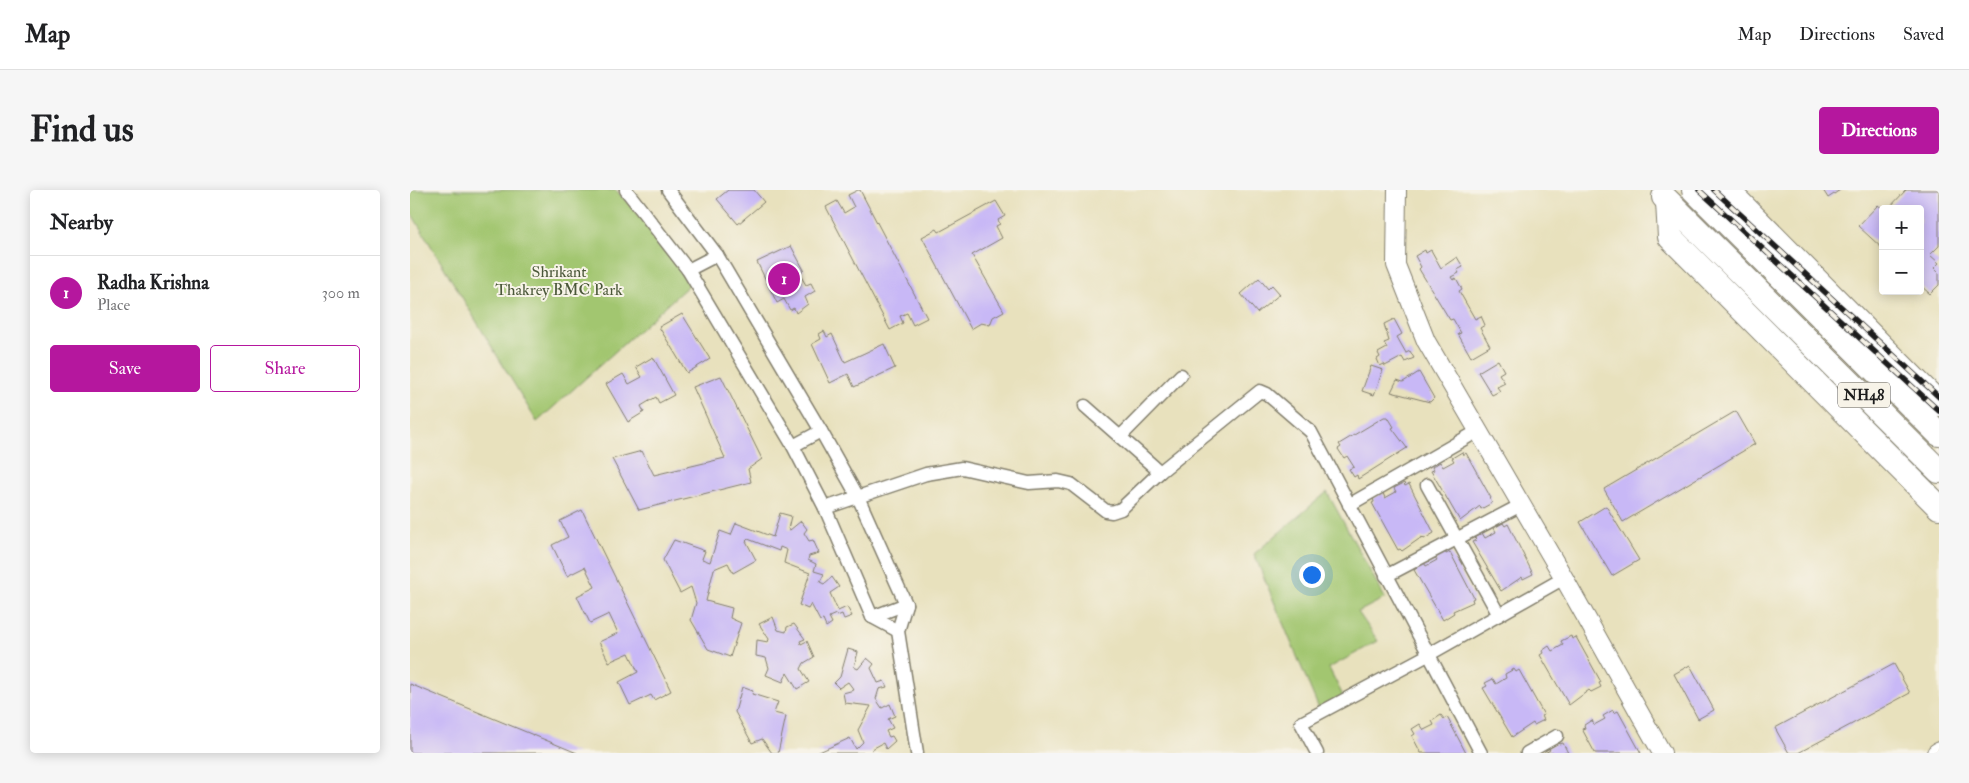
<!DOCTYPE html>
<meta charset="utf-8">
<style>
body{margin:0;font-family:"IM FELL Double Pica",serif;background:#f6f6f6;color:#202124}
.controls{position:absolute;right:15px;top:15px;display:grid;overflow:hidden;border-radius:5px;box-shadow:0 2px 12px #0003}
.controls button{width:45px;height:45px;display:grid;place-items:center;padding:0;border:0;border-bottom:1px solid #e0e0e0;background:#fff;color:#202124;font:25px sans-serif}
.you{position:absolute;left:901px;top:384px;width:18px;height:18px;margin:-12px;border:4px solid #fff;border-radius:50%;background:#1a73e8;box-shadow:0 0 0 8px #1a73e833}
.badge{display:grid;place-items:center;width:32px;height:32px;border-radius:50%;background:#b5179e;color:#fff;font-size:16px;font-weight:700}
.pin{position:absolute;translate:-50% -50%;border:2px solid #fff;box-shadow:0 1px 5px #0006}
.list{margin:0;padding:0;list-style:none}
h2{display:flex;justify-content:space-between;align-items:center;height:65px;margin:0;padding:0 20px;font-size:21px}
h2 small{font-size:16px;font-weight:400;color:#757577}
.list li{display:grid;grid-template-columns:32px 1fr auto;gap:15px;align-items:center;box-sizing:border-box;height:75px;padding:0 20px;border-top:1px solid #e0e0e0}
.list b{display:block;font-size:19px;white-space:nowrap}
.list p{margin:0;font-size:16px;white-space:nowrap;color:#757577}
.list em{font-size:16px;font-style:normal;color:#757577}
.actions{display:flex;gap:10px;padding:15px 20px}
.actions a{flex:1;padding:11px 0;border:1px solid #b5179e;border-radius:5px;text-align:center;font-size:18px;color:#b5179e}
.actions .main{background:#b5179e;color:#fff}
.map{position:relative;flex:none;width:1529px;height:563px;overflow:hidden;border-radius:5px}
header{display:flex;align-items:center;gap:30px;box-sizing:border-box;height:70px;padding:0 25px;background:#fff;border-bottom:1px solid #e0e0e0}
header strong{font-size:24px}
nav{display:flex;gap:28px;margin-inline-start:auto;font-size:18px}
.intro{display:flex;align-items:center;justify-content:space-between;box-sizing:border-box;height:120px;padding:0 30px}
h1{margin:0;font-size:35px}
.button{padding:12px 22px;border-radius:5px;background:#b5179e;color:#fff;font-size:18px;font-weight:700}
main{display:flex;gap:30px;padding:0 30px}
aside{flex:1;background:#fff;border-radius:5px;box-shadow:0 2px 12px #0003}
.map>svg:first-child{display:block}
.green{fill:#a2c670;stroke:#5f7146}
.building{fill:#c8b8f6}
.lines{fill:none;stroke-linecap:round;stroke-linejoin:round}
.street-casing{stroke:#827e6c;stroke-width:15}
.secondary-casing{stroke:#827e6c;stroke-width:20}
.highway-casing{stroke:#827e6c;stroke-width:26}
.street{stroke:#fff;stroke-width:12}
.secondary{stroke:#fff;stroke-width:18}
.highway{stroke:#fff;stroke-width:24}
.rail-casing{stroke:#1c1c1c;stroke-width:5.5}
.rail{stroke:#f7f3e8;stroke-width:4;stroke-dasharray:11;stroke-linecap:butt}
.labels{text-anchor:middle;stroke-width:4;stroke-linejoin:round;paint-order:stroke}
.shield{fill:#f7f3e8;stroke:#5e5c59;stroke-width:1}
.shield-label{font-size:15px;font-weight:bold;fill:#1c1c1c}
.park-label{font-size:16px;fill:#4b5839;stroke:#f7f3e8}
</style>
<header>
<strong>Map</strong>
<nav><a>Map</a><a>Directions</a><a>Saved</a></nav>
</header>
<div class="intro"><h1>Find us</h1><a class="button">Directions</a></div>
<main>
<aside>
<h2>Nearby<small></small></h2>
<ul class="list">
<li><span class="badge">1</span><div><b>Radha Krishna</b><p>Place</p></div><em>300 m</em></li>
</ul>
<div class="actions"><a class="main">Save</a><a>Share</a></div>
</aside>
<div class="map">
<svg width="1529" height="563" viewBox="0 0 1529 563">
<rect width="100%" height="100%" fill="#f7f3e8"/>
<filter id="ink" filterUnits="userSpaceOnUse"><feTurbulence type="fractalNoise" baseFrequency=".02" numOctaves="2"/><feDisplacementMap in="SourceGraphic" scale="10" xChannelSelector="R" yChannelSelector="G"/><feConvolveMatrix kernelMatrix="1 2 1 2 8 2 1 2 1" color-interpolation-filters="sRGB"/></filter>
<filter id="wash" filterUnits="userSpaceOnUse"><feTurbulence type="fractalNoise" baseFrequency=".0096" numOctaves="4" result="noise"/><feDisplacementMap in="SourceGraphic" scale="20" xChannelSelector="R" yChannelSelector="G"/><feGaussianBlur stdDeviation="1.12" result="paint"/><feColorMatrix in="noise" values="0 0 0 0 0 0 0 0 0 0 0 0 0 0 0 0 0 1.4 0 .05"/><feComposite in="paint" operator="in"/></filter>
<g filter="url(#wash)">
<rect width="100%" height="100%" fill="#e8e1bd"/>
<g class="green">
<path d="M0,0H206L247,45L279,95L127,232L0,21Z"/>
<path d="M917,302L975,408L948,422L968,451L919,478L933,506L909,519L844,364Z"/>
</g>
<g id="blocks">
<g class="building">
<path d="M318,0H344L354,12L328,34L307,9Z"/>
<path d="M448,0H450L517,128L503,135L497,123L490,126L493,133L480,140L416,17L427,11L434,23L444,17L438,5Z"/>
<path d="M1413,0H1430L1418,8Z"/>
<path d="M1496,0H1529V56L1520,65L1529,73L1524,78L1529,83V95L1520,104L1510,95V19H1478Z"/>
<path d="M586,11L595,26L588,30L590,34L586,36L592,48L562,65L594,121L583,127L580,135L571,133L561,139L512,47L527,39L529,42Z"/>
<path d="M1468,15L1473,19V59L1448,36Z"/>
<path d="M381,56L394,80L389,83L396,95L401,93L405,101L395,107L398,114L386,123L384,118L380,120L374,109L367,113L347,72Z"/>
<path d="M1015,60L1016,63L1021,60L1031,78L1047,67L1053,77L1047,80L1049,83L1041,87L1043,90L1046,88L1052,99L1049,101L1065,129L1071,126L1075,135L1070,138L1080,156L1061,167L1048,144L1051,143L1043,129L1040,130L1009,79L1011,77L1005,66Z"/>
<path d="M849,88L858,99L862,95L870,104L847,123L831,104Z"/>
<path d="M272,124L300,169L277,183L249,137Z"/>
<path d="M984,129L992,144L987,147L996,163L1000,161L1004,168L995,172L992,167L975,176L974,174L970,176L967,169L970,167L968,163L977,158L974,153L979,151L974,134Z"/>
<path d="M414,141L417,147L422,144L435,172L474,154L485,178L444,197L438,184L420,193L402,154L411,149L409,144Z"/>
<path d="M243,167L264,205L249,213L246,207L231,216L234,222L218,232L196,194L213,184L219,194L232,187L226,177Z"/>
<path d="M1088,170L1094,181L1089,184L1095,193L1087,197L1090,201L1082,205L1068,182Z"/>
<path d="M961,176L973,180L964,205L952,201Z"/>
<path d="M1009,182L1024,208L1020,212L981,202L987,190L993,192Z"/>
<path d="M311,186L352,269L338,279L341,292L229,320L202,269L232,261L244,285L315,268L283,197Z"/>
<path d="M1326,221L1345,254L1213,332L1194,299Z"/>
<path d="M974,227H978L984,237L982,238L997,258L948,289L947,285L944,287L939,279L944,277L937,266L934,268L928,259L931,257L929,254Z"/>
<path d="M1052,262L1053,265L1056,263L1081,308L1080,309L1082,313L1071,319L1070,316L1050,331L1021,281L1024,280L1022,277L1030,272L1033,277L1044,271L1042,268Z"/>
<path d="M994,293L995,296L999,294L1024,343L1014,349L1012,347L992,361L990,359L988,360L962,313L964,312L963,308L973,303L975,308L986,302L984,298Z"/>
<path d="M1196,316L1229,370L1202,386L1170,332Z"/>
<path d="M172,320L261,501L244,510L241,505L220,515L209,492L228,482L219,463L199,472L189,452L208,443L199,424L180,433L167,406L185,397L175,377L157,386L142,355L158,347L150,331Z"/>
<path d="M370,323L381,326L378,339L380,340L391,331L397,339L394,343L399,351L403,350L409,363L399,366L398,370L406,374L404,381L414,384L410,392L414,394L422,387L429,397L420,403L428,421L437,417L442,426L434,429L432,424L427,426L426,424L419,427L422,433L416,437L413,430L410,431L401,414L398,419L389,415L400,383L374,373L377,360L370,357L369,361L338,349L336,351L346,370L323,383L318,373L304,379L296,411L322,418L320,428L331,433L320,467L298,459L281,430L286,413L281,397L270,403L253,370L264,350L295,361L292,369L300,372L310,341L321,345L326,333L363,347Z"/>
<path d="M1093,333L1095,336L1098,334L1123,384L1113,389L1112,387L1091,401L1062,352L1066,350L1064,348L1072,343L1075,348L1086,342L1084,338Z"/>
<path d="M1035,361L1036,364L1040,362L1064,408L1062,409L1063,412L1043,421L1044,423L1033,430L1004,380L1007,378L1005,376L1013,371L1016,376L1027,370L1025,367Z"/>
<path d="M363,427L368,440L376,442L377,437L384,434L395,449L390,451L391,454L397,451L404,467L394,473L391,479L399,492L387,499L377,483L373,492L356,485L359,478L356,468L346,466L347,450L358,452L359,449L349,434Z"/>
<path d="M1161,446L1162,449L1166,447L1191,492L1189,493L1191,497L1181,502L1179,500L1159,515L1130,465L1133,463L1132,461L1139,456L1142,461L1153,455L1151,451Z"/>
<path d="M438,459L448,462L444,477L448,479L457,468L464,474L461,478L468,493L474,491L477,497L469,499L466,509L472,518L480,514L485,526L478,529L483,538L476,541L479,547L482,546L485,551L476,559L473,553L462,559L461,563H407L440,548L446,559L453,552L448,540L461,516L435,513L433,503L444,500L438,492L429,498L424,493L430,487Z"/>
<path d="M1484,474L1500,503L1388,563H1379L1365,538Z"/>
<path d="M1280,475L1304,520L1288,529L1264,484Z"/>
<path d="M1104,479L1106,482L1109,480L1134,525L1132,526L1134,530L1124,535L1123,533L1102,547L1073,498L1077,496L1075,493L1083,489L1086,494L1096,488L1095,484Z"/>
<path d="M0,494L167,563H0Z"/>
<path d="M332,497L343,501L342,504L368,512L364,523L376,526L368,563H362L352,549L342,553L325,522Z"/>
<path d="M1203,520L1204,523L1208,521L1231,563H1185L1172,539L1175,538L1174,535L1182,530L1184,535L1195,529L1193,526Z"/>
<path d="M1031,525L1034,529L1037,527L1056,563H1011L1002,546L1005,544L1002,539L1010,534L1014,540L1024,535L1022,531Z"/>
<path d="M1148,552L1149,554L1153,553L1158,563H1135L1140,560L1138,557Z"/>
</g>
</g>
</g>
<g filter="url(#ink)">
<use href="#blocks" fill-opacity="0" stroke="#827e6c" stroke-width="1"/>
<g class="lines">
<g class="street-casing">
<g id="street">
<path d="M216,0L278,80L383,256L415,318L462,427L488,441"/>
<path d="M258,0L307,65L411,241L448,307L496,414L488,441L507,563"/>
<path d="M278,80L307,65"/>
<path d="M675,216L750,282"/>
<path d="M710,247L771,185"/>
<path d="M383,256L411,241"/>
<path d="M1017,295L1089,425"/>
<path d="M939,315L1068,241"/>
<path d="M415,318L516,284L552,278L619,293L648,291L661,294L696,321L702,322L711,319L750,282L850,201L857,204L901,242L1071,563"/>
<path d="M976,386L1111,315"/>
<path d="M462,427L496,414"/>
<path d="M907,563L891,533L1018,465L1154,388"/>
<path d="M1117,563L1147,546"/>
</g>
</g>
<g class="secondary-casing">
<g id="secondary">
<path d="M987,0L986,75L1016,151L1154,388L1252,563"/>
<path d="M1526,563L1529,561"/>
</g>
</g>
<g class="highway-casing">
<g id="highway">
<path d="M1284,0L1529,244"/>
<path d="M1317,0L1529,214"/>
<path d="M1254,7L1529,281"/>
<path d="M1258,12L1260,47L1529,317"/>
</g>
</g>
<use href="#street" class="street"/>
<use href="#secondary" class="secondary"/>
<use href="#highway" class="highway"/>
<g class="rail-casing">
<g id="rail">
<path d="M1289,0L1529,221"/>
<path d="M1304,0L1529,207"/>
</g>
</g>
<use href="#rail" class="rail"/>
</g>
</g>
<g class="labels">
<rect class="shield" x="1428" y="192.5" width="52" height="25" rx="4"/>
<g class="shield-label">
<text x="1454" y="210">NH48</text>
</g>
<g class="park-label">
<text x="149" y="87">Shrikant<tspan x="149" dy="18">Thakrey BMC Park</tspan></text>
</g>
</g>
</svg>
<div class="controls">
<button>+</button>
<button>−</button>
</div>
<div class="you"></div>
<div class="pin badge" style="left:374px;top:89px">1</div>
</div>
</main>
